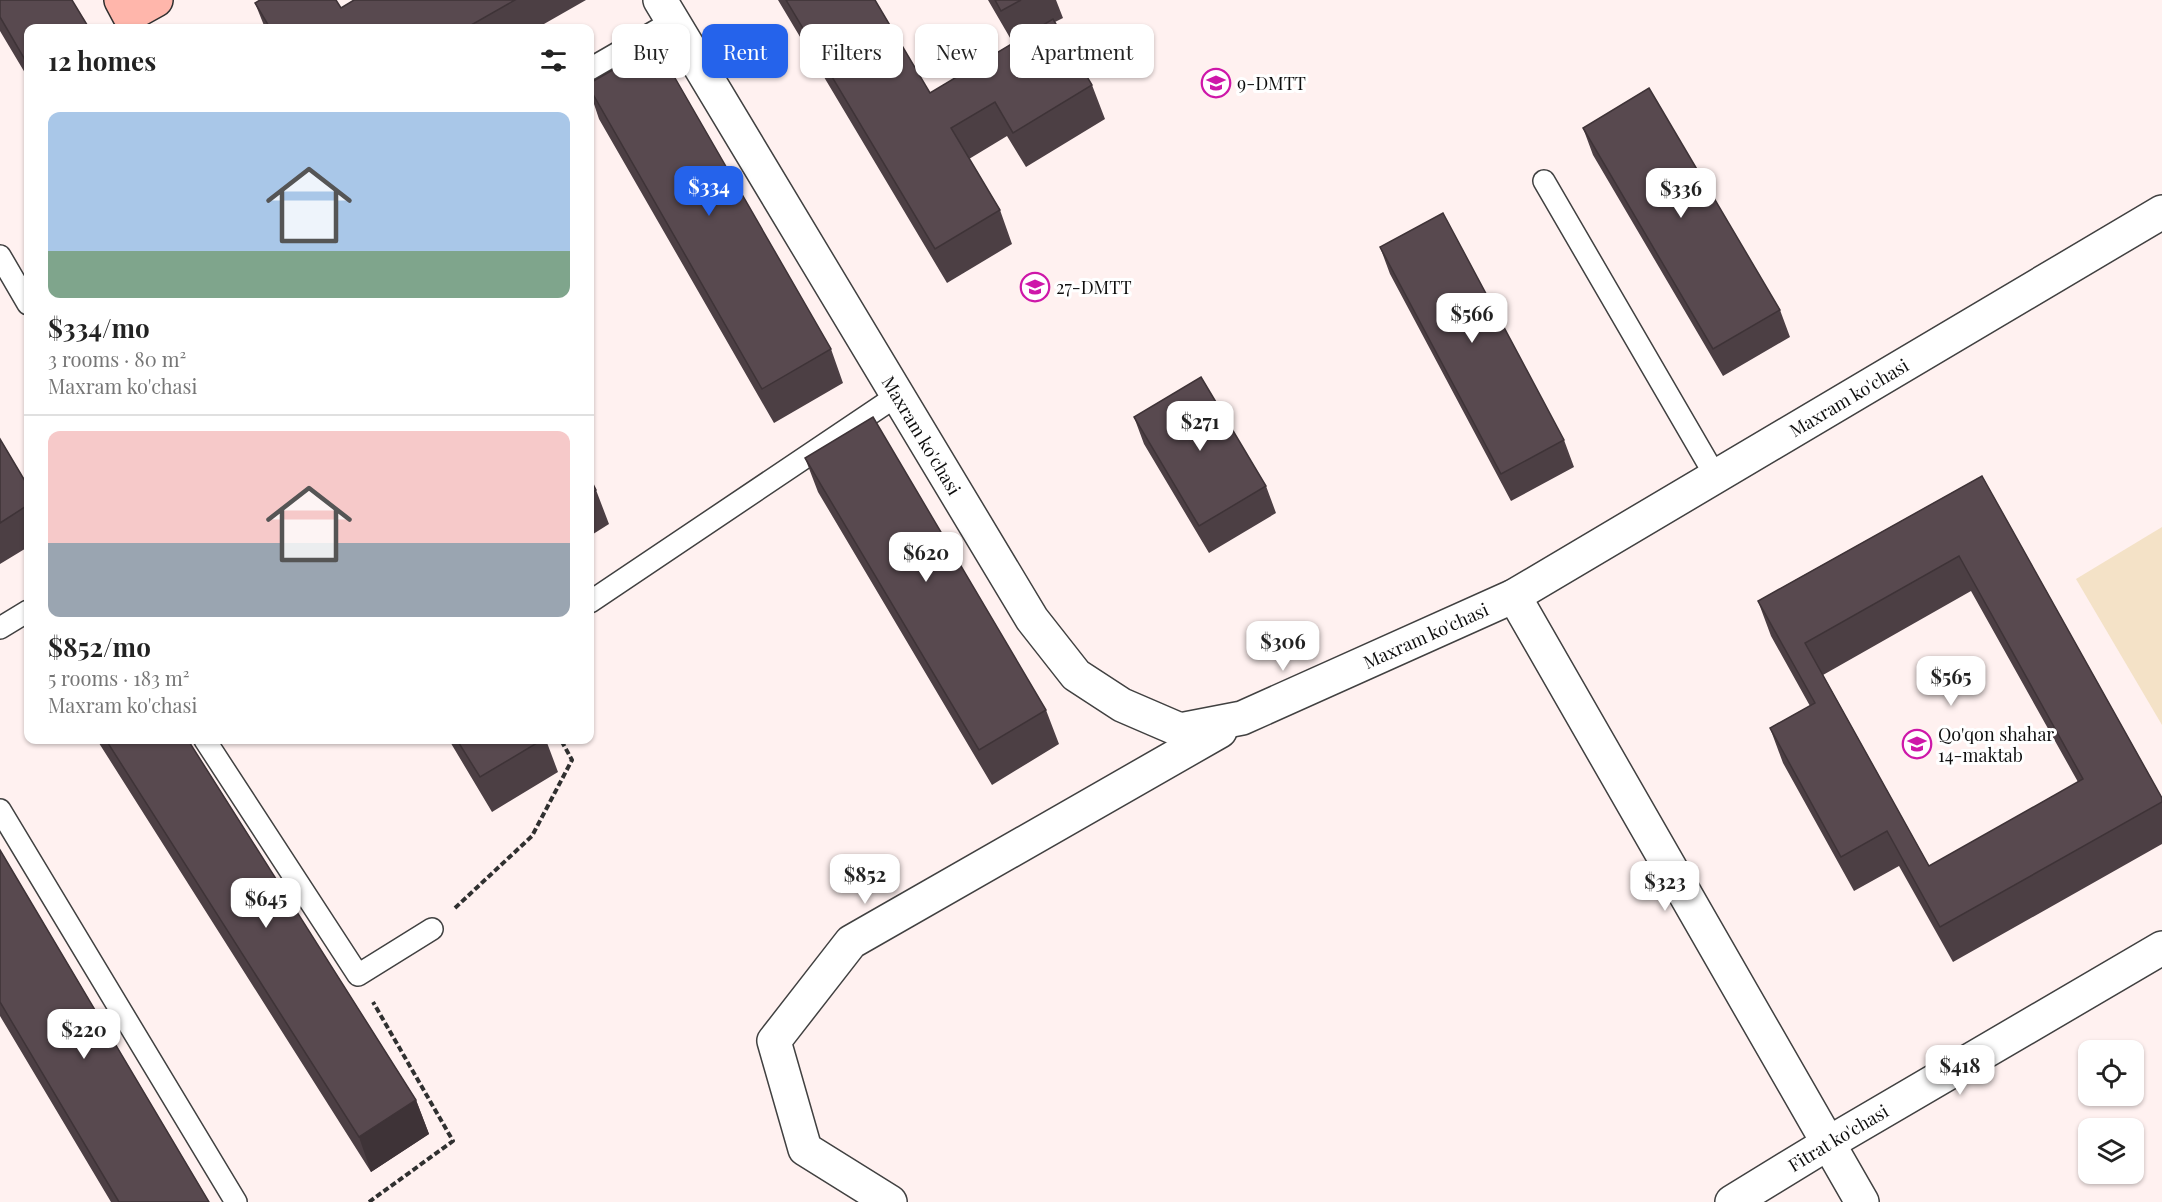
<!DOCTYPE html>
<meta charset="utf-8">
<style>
:root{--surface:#fff;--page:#f2f2f2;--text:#222;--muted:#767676;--line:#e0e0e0;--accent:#2563eb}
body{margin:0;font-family:"Playfair Display",serif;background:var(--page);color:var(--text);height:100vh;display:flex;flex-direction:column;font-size:22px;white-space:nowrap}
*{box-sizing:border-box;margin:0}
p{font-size:20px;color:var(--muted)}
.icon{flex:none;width:33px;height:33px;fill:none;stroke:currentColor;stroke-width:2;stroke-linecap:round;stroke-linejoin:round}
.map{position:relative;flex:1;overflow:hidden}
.sheet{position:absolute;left:24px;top:24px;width:570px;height:720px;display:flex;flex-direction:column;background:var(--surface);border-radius:12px;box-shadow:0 2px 4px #0004}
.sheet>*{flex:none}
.guide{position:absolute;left:612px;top:24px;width:570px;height:54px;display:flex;gap:12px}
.tools{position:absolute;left:2078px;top:1040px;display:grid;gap:12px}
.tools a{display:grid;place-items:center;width:66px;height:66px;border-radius:12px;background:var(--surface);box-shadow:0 2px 4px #0004;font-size:30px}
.price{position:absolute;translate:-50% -51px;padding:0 14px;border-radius:12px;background:#fff;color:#222;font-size:20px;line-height:39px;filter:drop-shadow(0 2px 3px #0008)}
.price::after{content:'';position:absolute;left:50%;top:36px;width:18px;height:14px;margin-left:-9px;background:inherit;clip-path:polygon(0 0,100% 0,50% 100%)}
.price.selected{background:var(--accent);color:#fff}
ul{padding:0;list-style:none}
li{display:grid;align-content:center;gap:12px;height:318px;padding:0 24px}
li+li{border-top:2px solid var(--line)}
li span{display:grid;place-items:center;height:186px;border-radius:12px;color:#555}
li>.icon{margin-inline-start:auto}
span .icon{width:108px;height:108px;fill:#fffc;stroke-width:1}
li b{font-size:26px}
h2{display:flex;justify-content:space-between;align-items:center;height:72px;padding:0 24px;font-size:26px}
.pill{padding:0 21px;border-radius:12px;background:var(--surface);box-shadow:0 2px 4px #0004;font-size:21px;line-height:54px}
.pill.selected{background:var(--accent);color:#fff}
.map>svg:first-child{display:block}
</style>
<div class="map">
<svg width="2162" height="1202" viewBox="0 0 2162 1202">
<rect width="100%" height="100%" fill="#fff1f0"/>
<path fill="#f4e2c7" d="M 2162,527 L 2162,725 L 2076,579 Z"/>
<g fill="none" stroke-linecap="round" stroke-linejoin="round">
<g stroke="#414141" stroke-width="24">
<path id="lane" d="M 590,69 L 673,21
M 1544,181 L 1716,477
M 0,256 L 28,304
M 590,602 L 898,395
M 0,628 L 28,611
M 205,740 L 358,975 L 432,929
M 0,810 L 236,1202"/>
</g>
<g stroke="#414141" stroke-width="36">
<g id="street">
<path id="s1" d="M 660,0 L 1032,619 L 1076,675 L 1122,705 L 1180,730 L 1242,718 L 1514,596 L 2162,212"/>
<path d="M 1514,596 L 1862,1202"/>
<path d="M 890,1202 L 805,1149 L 774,1041 L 851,942 L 1220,731"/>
<path id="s2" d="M 1732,1202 L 1827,1144 L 2162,948"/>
</g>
</g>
<g stroke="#303030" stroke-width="36">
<path id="secondary" d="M 121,0 L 129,15 L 156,0"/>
</g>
<path stroke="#303030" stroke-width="4" stroke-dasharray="6 3" stroke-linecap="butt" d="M 455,908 L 532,836 L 572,760 L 561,740
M 369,1202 L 453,1141 L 373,1002"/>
<use href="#lane" stroke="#fff" stroke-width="21"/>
<use href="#street" stroke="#fff" stroke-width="33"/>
<use href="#secondary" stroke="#ffb6ab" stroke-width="33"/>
</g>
<path fill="#4c3f44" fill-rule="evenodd" d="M 0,0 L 28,28 L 28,78 L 0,31 Z
M 354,0 L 586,0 L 537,28 L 265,28 L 255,3 L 341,8 Z
M 778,0 L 875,0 L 930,93 L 1013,43 L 988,0 L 1056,0 L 1063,18 L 1055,22 L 1092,85 L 1105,119 L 1026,167 L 1007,136 L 969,159 L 1000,210 L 1012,244 L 947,283 Z
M 590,83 L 831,349 L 843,383 L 774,423 L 599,119 L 590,92 Z
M 1583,128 L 1780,310 L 1790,337 L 1723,376 L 1593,155 Z
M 1380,247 L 1564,440 L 1574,467 L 1511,501 L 1390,274 Z
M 1134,417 L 1266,486 L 1276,513 L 1209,553 L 1144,444 Z
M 0,439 L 28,486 L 28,547 L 0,564 Z
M 805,458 L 1046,710 L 1059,744 L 992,785 L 818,492 Z
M 1982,476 L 2162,798 L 2162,844 L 1953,962 L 1899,866 L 1854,891 L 1783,763 L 1770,728 L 1810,706 L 1771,636 L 1758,601 ZM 1971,591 L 2078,782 L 1929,866 L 1823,675 Z
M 590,478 L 596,490 L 609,524 L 590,536 Z
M 97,740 L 188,740 L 416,1100 L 429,1134 L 371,1172 Z
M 449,740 L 546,740 L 558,772 L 492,812 Z
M 0,850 L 209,1202 L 111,1202 L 0,1016 Z"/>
<path fill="#3e3337" d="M 416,1100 L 429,1134 L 371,1172 L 359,1137 Z"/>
<path fill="#58494f" stroke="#3e3337" stroke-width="1.5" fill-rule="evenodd" d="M 0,0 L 72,0 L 89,28 L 28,28 L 28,65 L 0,17 Z
M 260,0 L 336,0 L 341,8 L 354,0 L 515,0 L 466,28 L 270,28 L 255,3 Z
M 786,0 L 875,0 L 930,93 L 1053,19 L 1092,85 L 1013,133 L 995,102 L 951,128 L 1000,210 L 935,249 Z
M 995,0 L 1021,0 L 1001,11 Z
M 656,45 L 831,349 L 762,389 L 590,89 L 590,83 Z
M 1649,88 L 1780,310 L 1713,349 L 1583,128 Z
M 1443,213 L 1564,440 L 1501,474 L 1380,247 Z
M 1201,377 L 1266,486 L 1199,526 L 1134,417 Z
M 873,417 L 1046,710 L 979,750 L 805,458 Z
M 0,439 L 28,486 L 28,505 L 0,523 Z
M 1982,476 L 2162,798 L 2162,802 L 1940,927 L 1887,831 L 1841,857 L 1770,728 L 1815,703 L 1758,601 ZM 1959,556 L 2083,779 L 1929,866 L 1805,643 Z
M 590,478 L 596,490 L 590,494 Z
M 106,740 L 188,740 L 416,1100 L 359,1137 Z
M 457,740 L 542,740 L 480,777 Z
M 0,850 L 209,1202 L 119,1202 L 0,1002 Z"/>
<defs>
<g id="school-ring" transform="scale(1.5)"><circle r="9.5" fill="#fff" stroke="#ce17a9" stroke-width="1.5"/><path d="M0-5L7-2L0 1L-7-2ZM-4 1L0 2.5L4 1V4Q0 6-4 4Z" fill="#ce17a9"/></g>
</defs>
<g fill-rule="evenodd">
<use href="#school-ring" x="1216" y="83"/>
<use href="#school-ring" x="1035" y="287"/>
<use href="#school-ring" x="1917" y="744"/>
</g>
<g text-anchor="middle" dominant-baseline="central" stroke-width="6" stroke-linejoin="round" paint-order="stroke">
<g font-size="18" fill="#0e0e0e" stroke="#fff" text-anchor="start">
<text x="1237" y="83">9-DMTT</text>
<text x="1056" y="287">27-DMTT</text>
<text x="1938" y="734">Qo'qon shahar<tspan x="1938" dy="21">14-maktab</tspan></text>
</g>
<g font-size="18" fill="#0e0e0e" stroke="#fff">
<text stroke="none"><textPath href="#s1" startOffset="1662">Maxram ko'chasi</textPath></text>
<text stroke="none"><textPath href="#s1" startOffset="508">Maxram ko'chasi</textPath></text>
<text stroke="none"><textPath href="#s1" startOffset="1176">Maxram ko'chasi</textPath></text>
<text stroke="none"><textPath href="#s2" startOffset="124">Fitrat ko'chasi</textPath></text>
</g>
</g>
</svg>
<div class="tools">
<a><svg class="icon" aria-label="locate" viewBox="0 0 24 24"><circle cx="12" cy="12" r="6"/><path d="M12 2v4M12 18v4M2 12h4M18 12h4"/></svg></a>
<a><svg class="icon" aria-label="layers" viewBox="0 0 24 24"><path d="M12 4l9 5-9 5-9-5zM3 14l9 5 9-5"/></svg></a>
</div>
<b class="price selected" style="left:709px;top:217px">$334</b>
<b class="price" style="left:1681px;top:219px">$336</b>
<b class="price" style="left:1472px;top:344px">$566</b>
<b class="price" style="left:1200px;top:452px">$271</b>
<b class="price" style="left:926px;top:583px">$620</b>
<b class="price" style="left:1283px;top:672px">$306</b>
<b class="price" style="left:1951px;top:707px">$565</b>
<b class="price" style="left:865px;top:905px">$852</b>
<b class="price" style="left:1665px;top:912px">$323</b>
<b class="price" style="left:266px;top:929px">$645</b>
<b class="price" style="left:84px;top:1060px">$220</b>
<b class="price" style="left:1960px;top:1096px">$418</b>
<div class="guide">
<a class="pill">Buy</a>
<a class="pill selected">Rent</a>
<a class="pill">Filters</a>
<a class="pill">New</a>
<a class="pill">Apartment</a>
</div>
<section class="sheet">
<h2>12 homes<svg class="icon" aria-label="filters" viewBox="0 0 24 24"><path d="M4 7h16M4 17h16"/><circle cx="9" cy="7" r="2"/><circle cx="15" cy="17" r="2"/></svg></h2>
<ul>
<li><span style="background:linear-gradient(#a9c7e8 75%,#7fa58c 0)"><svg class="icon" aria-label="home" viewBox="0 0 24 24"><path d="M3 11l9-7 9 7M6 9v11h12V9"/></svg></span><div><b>$334/mo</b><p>3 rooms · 80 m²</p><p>Maxram ko'chasi</p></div></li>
<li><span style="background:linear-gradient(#f6c9c9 60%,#9aa5b1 0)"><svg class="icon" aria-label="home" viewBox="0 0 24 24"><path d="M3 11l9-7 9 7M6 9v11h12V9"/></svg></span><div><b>$852/mo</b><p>5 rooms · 183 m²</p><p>Maxram ko'chasi</p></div></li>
</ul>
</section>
</div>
